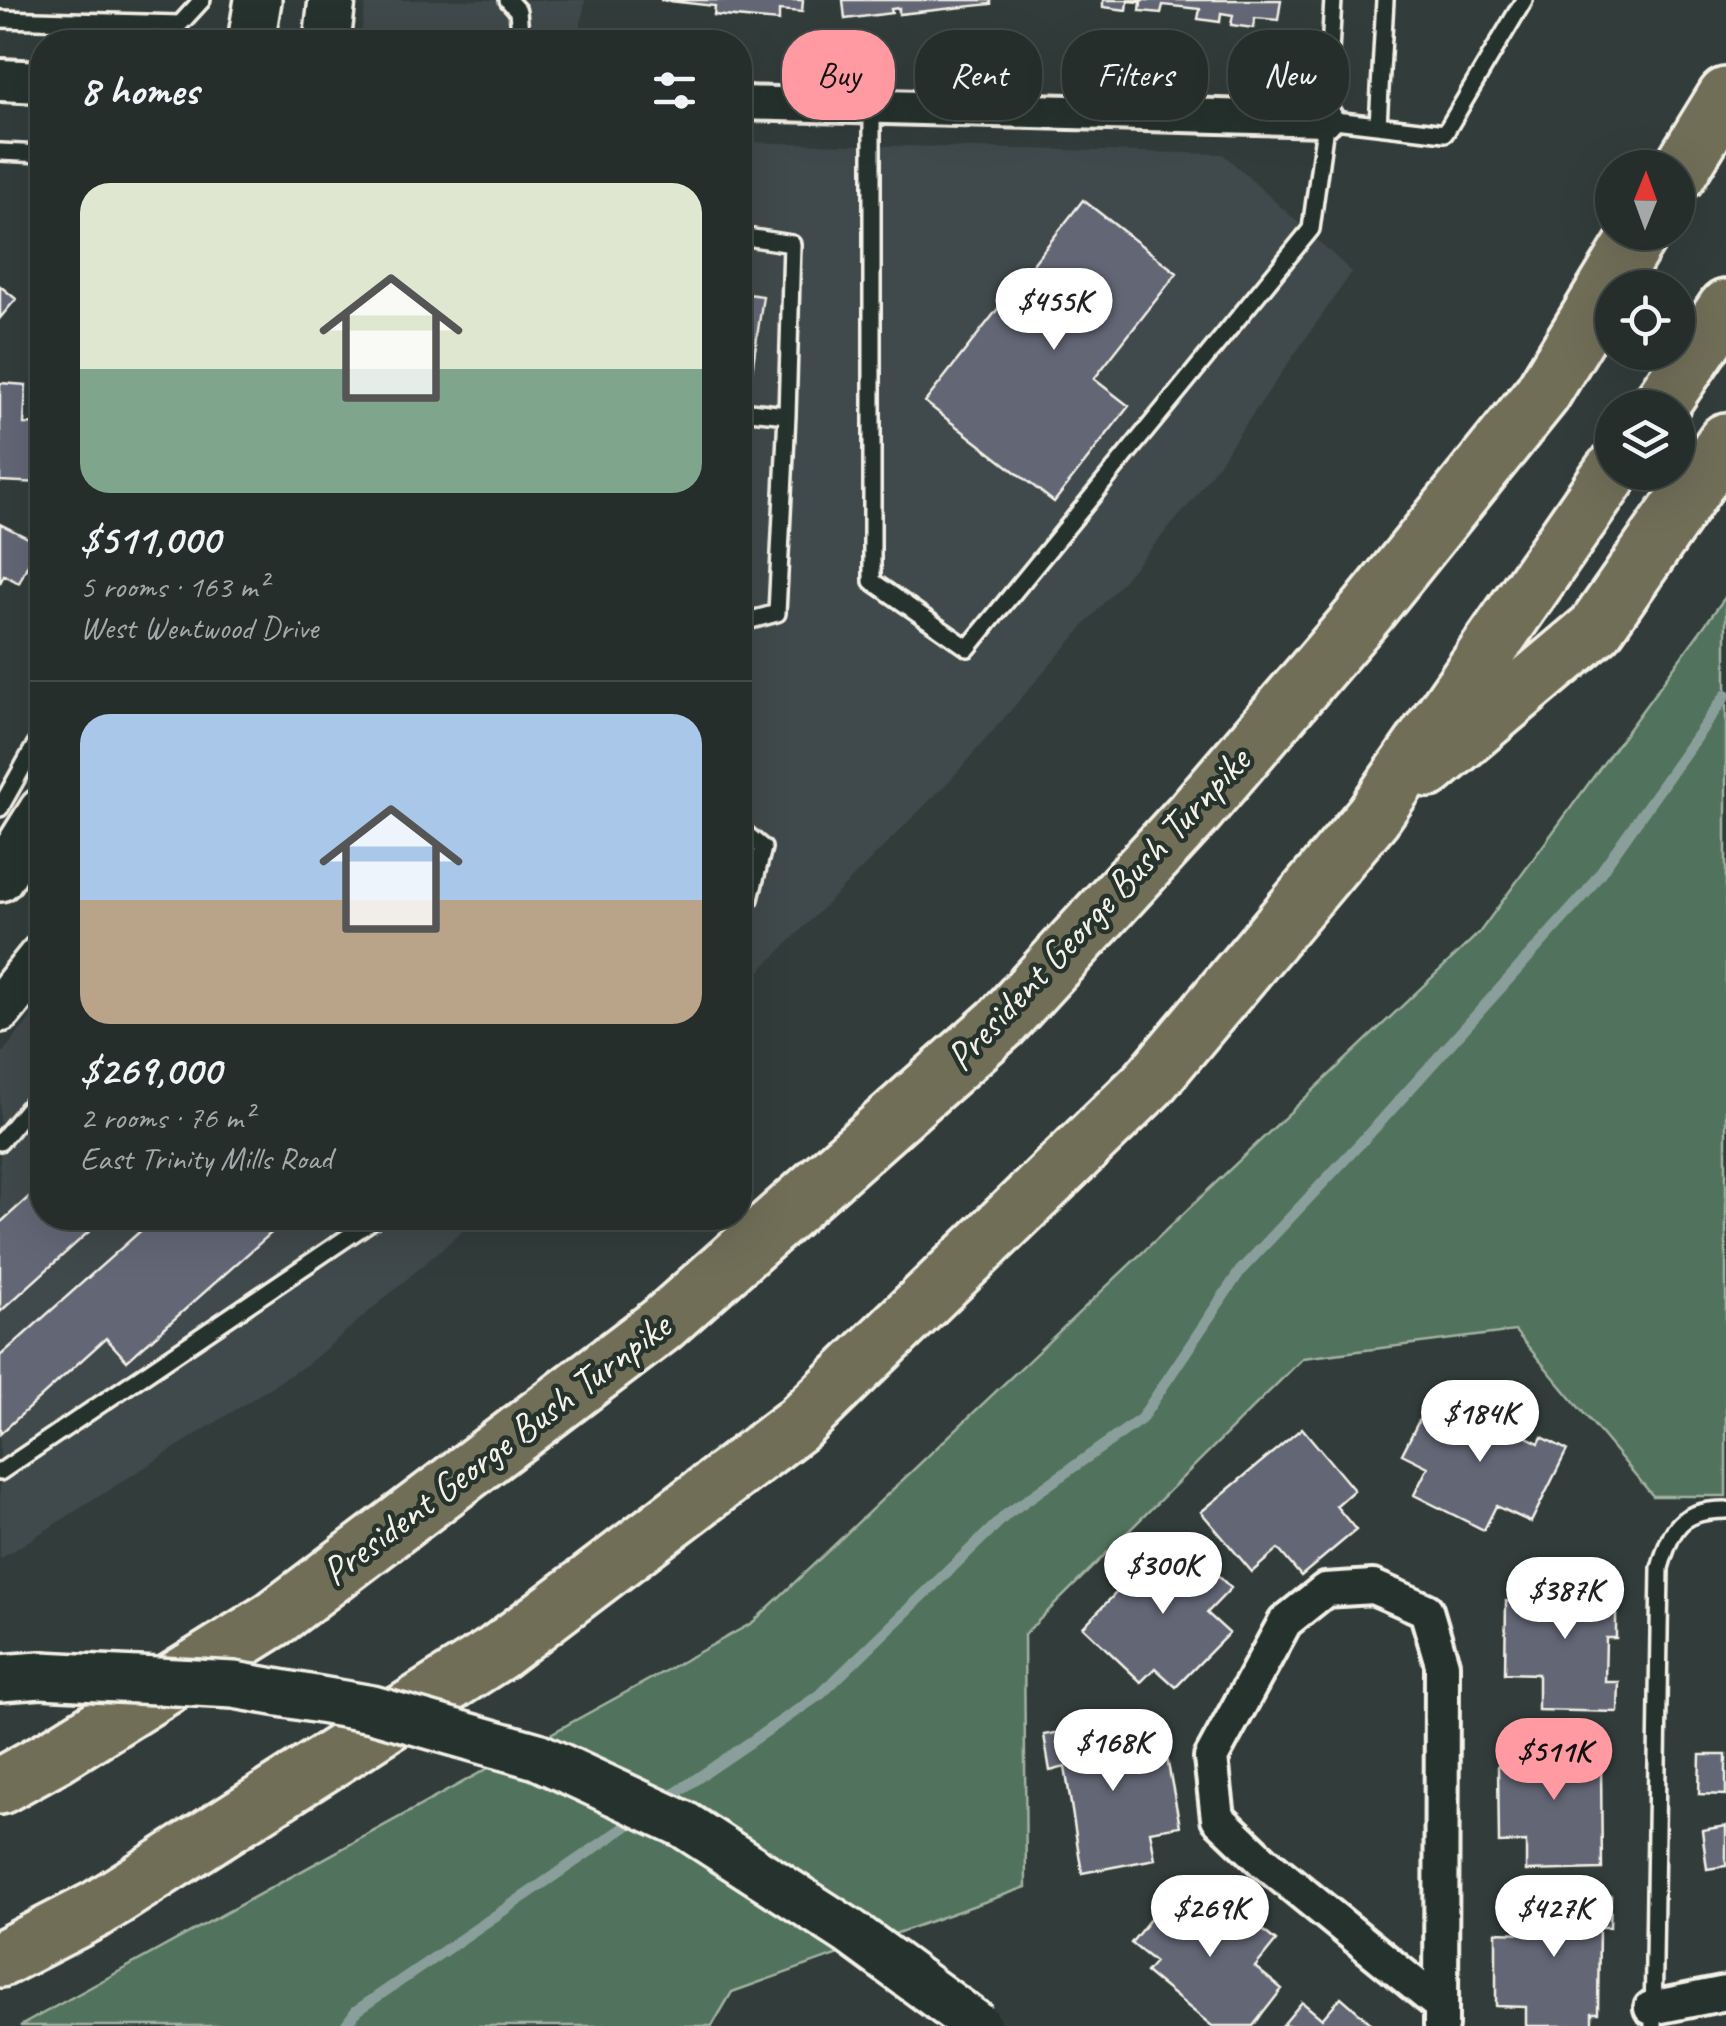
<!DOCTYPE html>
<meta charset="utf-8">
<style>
:root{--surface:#262e2c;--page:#323a38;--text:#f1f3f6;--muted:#a4a8a9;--line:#424a48;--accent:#ff9aa2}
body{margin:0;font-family:Caveat,sans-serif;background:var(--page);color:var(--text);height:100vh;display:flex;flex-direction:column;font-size:38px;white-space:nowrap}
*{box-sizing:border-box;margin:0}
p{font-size:32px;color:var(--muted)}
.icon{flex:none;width:55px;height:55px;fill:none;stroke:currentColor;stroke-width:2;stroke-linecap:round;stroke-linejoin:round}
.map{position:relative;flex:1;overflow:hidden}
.side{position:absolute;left:30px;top:30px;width:722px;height:1200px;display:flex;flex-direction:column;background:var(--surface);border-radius:40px;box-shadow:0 10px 40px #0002,0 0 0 2px var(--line)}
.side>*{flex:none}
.hud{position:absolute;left:782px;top:30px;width:792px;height:90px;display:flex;gap:20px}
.needle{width:65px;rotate:1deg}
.controls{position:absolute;left:1595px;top:150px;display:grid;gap:20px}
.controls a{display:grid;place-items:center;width:100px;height:100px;border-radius:50%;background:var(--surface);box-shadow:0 10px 40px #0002,0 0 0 2px var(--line);font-size:50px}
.price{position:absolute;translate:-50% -85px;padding:0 22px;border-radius:35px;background:#fff;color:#222;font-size:32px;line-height:65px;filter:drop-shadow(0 2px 5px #0008)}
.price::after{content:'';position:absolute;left:50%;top:60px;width:30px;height:22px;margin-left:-15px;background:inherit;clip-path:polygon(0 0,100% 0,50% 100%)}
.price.current{background:var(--accent);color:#111}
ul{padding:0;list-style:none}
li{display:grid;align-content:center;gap:20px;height:530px;padding:0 50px}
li+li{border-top:2px solid var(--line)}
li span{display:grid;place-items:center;height:310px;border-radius:30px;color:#555}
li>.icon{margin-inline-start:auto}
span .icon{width:180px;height:180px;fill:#fffc;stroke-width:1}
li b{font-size:42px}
h2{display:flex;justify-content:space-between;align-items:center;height:120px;padding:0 50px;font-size:42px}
.tag{padding:0 35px;border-radius:40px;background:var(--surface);box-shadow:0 10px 40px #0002,0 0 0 2px var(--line);font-size:35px;line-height:90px}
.tag.current{background:var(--accent);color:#111}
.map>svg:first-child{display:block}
</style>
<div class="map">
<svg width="1726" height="2026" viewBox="0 0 1726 2026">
<rect width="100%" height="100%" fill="#323d3b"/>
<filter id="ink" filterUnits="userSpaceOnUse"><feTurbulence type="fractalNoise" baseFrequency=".01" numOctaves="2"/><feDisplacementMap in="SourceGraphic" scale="20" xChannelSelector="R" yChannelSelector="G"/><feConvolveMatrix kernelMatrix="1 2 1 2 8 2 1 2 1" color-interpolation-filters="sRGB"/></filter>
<g filter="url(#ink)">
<path fill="#41494c" d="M 366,0 L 585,0 L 578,42 L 360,42 Z
M 740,142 L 1223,154 L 1352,272 L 1193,500 L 952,778 L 740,991 Z
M 42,1004 L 42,1218 L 478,1218 L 309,1363 L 0,1559 L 0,1056 Z"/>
<path fill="#51735d" stroke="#a2b2a2" stroke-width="2.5" d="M 1726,596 L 1726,1496 L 1653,1496 L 1515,1331 L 1303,1358 L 1024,1635 L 1026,1887 L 732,1992 L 712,2026 L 20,2026 L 752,1623 L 1479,933 Z"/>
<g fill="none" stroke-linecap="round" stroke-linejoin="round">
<path stroke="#8a9f9b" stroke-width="11" d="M 664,1801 L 821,1694 L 1007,1514 L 1141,1419 L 1240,1271 L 1382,1120 L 1586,893 L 1726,695
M 345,2026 L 356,2011 L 640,1817"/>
</g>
<path fill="#636674" stroke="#f4f1e8" stroke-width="2.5" d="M 660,0 L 803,0 L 802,12 L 779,10 L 779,21 L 714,15 L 715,6 Z
M 843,0 L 991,0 L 991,4 L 899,14 L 899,8 L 891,9 L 892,13 L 845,19 Z
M 1103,0 L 1281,0 L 1278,20 L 1255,18 L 1254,28 L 1231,25 L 1233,15 L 1221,13 L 1220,22 L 1198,19 L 1200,9 L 1163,5 L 1161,13 L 1140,11 L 1141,2 L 1128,1 L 1127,10 L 1103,7 Z
M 1083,200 L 1177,273 L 1094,379 L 1129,406 L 1054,502 L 925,402 Z
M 0,286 L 16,299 L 0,318 Z
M 740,293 L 763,296 L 750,385 L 740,383 Z
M 0,383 L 26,385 L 24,424 L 42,425 L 42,483 L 0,481 Z
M 0,524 L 38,543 L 19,583 L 4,575 L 0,583 Z
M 42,1185 L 42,1218 L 104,1218 L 0,1312 L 0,1223 Z
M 155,1218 L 288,1218 L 127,1361 L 106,1338 L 0,1434 L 0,1356 Z
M 1431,1397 L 1458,1410 L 1460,1404 L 1539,1443 L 1542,1437 L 1567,1450 L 1531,1522 L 1496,1506 L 1484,1530 L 1414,1495 L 1428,1467 L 1402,1454 Z
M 1302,1428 L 1354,1490 L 1336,1506 L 1356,1530 L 1301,1576 L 1278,1549 L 1252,1572 L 1201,1512 Z
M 1183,1542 L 1231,1588 L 1207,1613 L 1229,1633 L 1176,1687 L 1155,1668 L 1141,1682 L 1083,1627 L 1151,1557 L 1160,1566 Z
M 1536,1572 L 1599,1574 L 1599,1592 L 1616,1593 L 1616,1638 L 1606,1638 L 1605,1682 L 1619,1682 L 1618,1712 L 1538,1710 L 1538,1674 L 1505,1673 L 1506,1601 L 1536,1603 Z
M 1126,1720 L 1134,1759 L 1166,1753 L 1180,1826 L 1150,1831 L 1155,1859 L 1082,1873 L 1065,1767 L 1050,1771 L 1044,1735 Z
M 1595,1732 L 1595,1765 L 1601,1765 L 1602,1869 L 1526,1871 L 1526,1842 L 1499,1843 L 1498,1766 L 1530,1765 L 1529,1733 Z
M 1700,1755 L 1726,1755 L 1726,1795 L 1699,1794 Z
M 1726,1826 L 1726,1866 L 1707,1869 L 1702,1830 Z
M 1213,1890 L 1276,1941 L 1255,1967 L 1282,1989 L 1253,2026 L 1212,2026 L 1146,1972 L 1155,1962 L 1131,1943 L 1171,1893 L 1195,1912 Z
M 1525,1895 L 1611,1896 L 1610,1927 L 1599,1927 L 1598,2013 L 1592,2013 L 1592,2026 L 1526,2026 L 1526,2007 L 1496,2006 L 1496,1932 L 1525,1933 Z
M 1341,1997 L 1374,2026 L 1282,2026 L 1302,2002 L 1322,2019 Z"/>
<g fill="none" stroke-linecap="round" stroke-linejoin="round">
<g stroke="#f4f1e8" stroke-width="22">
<path id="service" d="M 508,0 L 518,11 L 521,42
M 0,19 L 180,24 L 202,0
M 872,107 L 872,581 L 968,648 L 1311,229 L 1326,119 L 1333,0
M 1326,119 L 1445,133 L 1524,0
M 1378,125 L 1385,0
M 0,152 L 42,154
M 740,236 L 792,244 L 787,415 L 740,410
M 740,623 L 777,613 L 787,415
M 0,808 L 42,733
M 740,829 L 763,848 L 750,899 L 740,908
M 19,992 L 42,1004
M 0,1142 L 42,1091
M 0,1472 L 376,1218
M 1653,2026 L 1660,1568 C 1672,1527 1680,1510 1726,1510"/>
</g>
<g stroke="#f4f1e8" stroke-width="40">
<path id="minor" d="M 740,103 L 1326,119
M 1441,2006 L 1263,1861 L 1218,1818 L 1211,1758 L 1285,1622 L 1325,1590 L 1373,1587 L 1426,1610 L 1442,1664 L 1441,2026
M 1651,2008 L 1726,1993"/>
</g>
<g stroke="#f4f1e8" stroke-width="48">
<path id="tertiary" d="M 0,80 L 42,82"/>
</g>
<g stroke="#f4f1e8" stroke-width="52">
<path id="secondary" d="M 251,42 L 258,0
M 327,42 L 332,0
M 0,878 L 42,811
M 0,1009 L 42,957
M 0,1678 L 41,1675"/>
</g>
<g stroke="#f4f1e8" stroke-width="62">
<path id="motorway" d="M 1678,174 L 1726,96
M 1658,408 L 1726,308
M 1429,769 L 1596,628 L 1726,441
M 0,1786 L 56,1755 L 275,1618 L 661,1325 L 1002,1022 L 1194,813 L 1368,610 L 1542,394 L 1641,232
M 0,1959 L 97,1909 L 497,1653 L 799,1423 L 1149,1083 L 1373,816 L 1612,472"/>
</g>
<use href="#service" stroke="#26332d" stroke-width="15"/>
<use href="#minor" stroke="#26332d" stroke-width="32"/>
<use href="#tertiary" stroke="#26332d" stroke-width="40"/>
<use href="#secondary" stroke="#26332d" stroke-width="45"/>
<use href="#motorway" stroke="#716e59" stroke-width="55"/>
<g stroke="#f4f1e8" stroke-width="52" stroke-linecap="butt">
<path id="secondary-bridge" d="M 41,1675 L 234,1685 L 372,1709 L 537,1756 L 683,1824 L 850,1932 L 978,2026"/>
</g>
<use href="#secondary-bridge" stroke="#26332d" stroke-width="45"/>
</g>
</g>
<g text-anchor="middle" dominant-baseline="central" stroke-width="9" stroke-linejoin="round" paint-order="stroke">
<g font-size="40" fill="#f4f1e8" stroke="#26332d">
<text transform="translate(1098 909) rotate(-47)">President George Bush Turnpike</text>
<text transform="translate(496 1449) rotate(-37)">President George Bush Turnpike</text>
</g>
</g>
</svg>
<div class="controls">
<a><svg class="needle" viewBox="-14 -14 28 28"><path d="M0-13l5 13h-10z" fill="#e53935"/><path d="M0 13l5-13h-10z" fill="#a4a8a9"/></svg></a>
<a><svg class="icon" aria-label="locate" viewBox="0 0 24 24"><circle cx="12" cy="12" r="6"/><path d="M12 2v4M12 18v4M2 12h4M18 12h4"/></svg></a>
<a><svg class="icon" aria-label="layers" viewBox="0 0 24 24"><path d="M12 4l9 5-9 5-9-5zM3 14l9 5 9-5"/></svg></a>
</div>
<b class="price" style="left:1054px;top:353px">$455K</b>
<b class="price" style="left:1480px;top:1465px">$184K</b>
<b class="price" style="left:1163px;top:1617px">$300K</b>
<b class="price" style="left:1565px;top:1642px">$387K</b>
<b class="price" style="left:1113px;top:1794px">$168K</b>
<b class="price current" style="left:1554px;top:1803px">$511K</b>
<b class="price" style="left:1210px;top:1960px">$269K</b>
<b class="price" style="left:1554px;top:1960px">$427K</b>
<div class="hud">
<a class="tag current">Buy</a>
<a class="tag">Rent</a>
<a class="tag">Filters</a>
<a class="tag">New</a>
</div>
<section class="side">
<h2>8 homes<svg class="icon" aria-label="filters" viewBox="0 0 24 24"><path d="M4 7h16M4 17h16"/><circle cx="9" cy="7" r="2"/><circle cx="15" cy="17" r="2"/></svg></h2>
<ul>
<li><span style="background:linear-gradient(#dfe7d0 60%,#7fa58c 0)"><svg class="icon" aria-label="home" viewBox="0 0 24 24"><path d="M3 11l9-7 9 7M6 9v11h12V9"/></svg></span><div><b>$511,000</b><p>5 rooms · 163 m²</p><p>West Wentwood Drive</p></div></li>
<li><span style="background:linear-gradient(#a9c7e8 60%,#b9a48a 0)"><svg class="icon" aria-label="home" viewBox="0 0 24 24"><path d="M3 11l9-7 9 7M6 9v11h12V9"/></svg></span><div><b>$269,000</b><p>2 rooms · 76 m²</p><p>East Trinity Mills Road</p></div></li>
</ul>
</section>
</div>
